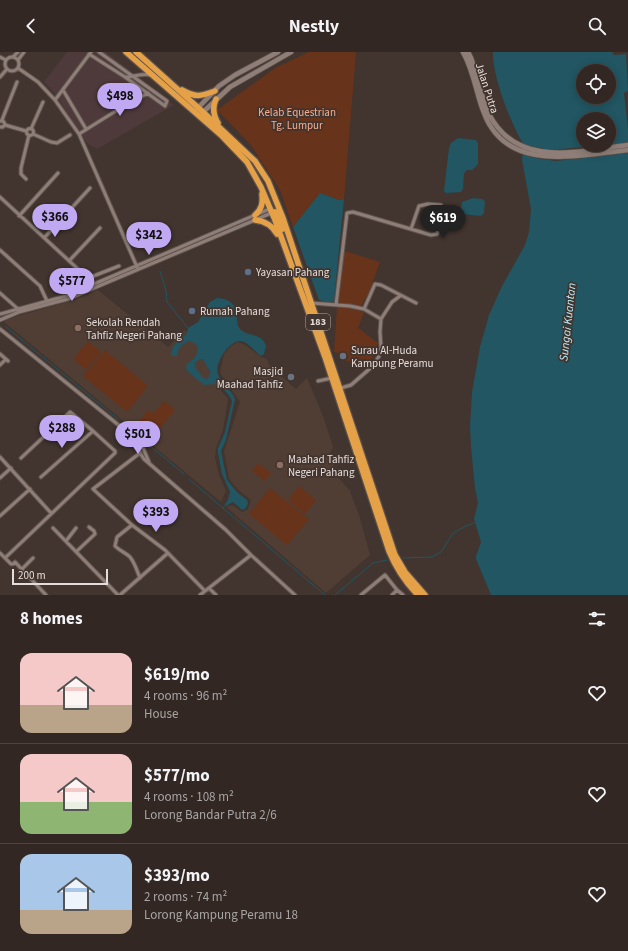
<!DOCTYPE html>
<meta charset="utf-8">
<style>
:root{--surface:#322722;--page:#3a2f2a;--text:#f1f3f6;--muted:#a8a5a5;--line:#4d4440;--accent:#c1a8f3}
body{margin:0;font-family:"Source Sans 3",sans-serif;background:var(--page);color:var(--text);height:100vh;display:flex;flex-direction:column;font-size:15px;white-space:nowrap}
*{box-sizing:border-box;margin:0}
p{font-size:13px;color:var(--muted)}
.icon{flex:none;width:22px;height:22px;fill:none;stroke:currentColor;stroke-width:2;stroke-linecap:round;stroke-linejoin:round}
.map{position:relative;height:543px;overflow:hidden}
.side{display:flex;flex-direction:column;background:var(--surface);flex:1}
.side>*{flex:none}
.tools{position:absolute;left:576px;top:12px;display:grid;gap:8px}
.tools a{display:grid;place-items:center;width:40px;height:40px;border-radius:50%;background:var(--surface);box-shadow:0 2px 10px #0003,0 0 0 1px var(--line);font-size:20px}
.scale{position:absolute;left:12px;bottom:10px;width:96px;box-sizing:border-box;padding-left:4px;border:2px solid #e6dcd9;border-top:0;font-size:11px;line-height:14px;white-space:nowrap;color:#e6dcd9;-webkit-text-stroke:3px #42342e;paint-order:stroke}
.price{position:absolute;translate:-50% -34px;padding:0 9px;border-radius:14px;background:var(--accent);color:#111;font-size:13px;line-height:26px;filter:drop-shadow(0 1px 2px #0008)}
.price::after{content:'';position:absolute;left:50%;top:24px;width:12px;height:9px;margin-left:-6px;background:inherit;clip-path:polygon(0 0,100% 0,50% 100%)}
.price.current{background:#222;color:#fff}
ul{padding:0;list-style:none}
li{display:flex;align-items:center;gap:12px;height:100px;padding:0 20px}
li+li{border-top:1px solid var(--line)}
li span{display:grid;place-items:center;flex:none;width:112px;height:80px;border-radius:12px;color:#555}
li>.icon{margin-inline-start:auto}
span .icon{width:48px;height:48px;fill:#fffc;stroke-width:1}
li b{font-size:17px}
h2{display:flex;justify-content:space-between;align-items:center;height:48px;padding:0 20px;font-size:17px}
header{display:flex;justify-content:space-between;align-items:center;height:52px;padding:0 20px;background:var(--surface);font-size:18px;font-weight:700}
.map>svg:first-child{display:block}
</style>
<header><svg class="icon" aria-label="back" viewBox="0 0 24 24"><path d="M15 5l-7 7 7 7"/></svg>Nestly<svg class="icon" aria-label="search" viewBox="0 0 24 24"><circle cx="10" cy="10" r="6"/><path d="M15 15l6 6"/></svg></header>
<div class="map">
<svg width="628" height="543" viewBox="0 0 628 543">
<rect width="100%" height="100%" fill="#42342e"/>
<path fill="#4e393b" d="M 67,0 L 106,0 L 174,53 L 97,97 L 88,92 L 53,39 L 44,30 Z"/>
<path fill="#503e34" d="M 98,238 L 168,295 L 184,278 L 202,295 L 212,328 L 228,347 L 223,378 L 216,396 L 215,406 L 219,423 L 226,439 L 221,450 L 4,270 L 7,267 L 72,249 Z
M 238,290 L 245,293 L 261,305 L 267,307 L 269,313 L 296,337 L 307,326 L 323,364 L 333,395 L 330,401 L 338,425 L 350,439 L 359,463 L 370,503 L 326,541 L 226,455 L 232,453 L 242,460 L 248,457 L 251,448 L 237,437 L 229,427 L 224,399 L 240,350 L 220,321 L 224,302 L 231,294 Z"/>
<path fill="#68331b" d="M 309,0 L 356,0 L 344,147 L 339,148 L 320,141 L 293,175 L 280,138 L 251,93 L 217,58 L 275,16 Z
M 345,199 L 380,210 L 369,240 L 361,254 L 338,251 L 343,202 Z
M 337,255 L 357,257 L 364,260 L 358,276 L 378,291 L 369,313 L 345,309 L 349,305 L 342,299 L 339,301 L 334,300 Z
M 88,289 L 101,300 L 86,318 L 73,307 Z
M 105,298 L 148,334 L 127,360 L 83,324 Z
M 164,349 L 175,358 L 155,382 L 139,369 L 148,358 L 153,362 Z
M 258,411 L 271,421 L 265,429 L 252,419 Z
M 299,434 L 316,448 L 305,462 L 288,448 Z
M 270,436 L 309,467 L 287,493 L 249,462 Z"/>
<path fill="#215662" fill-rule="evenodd" d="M 493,0 L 612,0 L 614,3 L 626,2 L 628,39 L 624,41 L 628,77 L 628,543 L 491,543 L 476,507 L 476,504 L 481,490 L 474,467 L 478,451 L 475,436 L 471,395 L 470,374 L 472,340 L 480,295 L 489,263 L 502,234 L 525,193 L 529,180 L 531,157 L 522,108 L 524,93 C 511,73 492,23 493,0 ZM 583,19 L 609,19 L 609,45 L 583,45 ZM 583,67 L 609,67 L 609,93 L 583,93 Z
M 458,86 L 476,88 L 478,91 L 478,112 L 472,118 L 467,118 L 464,121 L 463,137 L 461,140 L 446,141 L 444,139 L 449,96 L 451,91 Z
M 320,141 L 339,148 L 344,147 L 334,249 L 331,251 L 319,248 L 293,175 Z
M 473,146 L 482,147 L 485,149 L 484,161 L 481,164 L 462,162 L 461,156 L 462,150 Z
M 217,246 C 245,248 232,270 241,278 C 250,285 262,281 266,294 L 264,302 L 261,304 C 255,300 248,290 241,289 C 229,288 214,312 218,322 C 221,332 232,338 235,347 L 226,388 L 221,399 L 227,428 L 237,440 L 247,448 L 248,452 L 245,457 L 242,458 L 233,450 L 226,454 L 225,452 L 228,448 L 230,440 L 222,422 L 218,401 L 218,396 L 225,380 L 232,349 L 230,345 L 221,334 L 214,332 L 204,333 L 186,318 L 187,311 C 199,307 203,289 187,289 L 179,296 L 177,304 L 172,304 L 171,302 C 172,292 179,288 186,283 L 188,276 L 198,270 L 210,250 ZM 200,307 L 203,307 L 210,320 L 208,327 L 203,326 L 195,315 L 195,311 Z"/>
<path fill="#42342e" d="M 628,91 L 628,101 L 556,109 L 536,106 L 520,102 L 522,95 L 529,94 L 550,98 Z"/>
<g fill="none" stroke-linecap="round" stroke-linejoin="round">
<path stroke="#215662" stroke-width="1" d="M 160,219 L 166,239 L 167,250 L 188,276
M 5,274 L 118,367
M 130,377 L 184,422
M 189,427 L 325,543
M 223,456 L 226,452
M 403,506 L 432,505 L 441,500 L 453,481 L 464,475 L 474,471
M 335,543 L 373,511 L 387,508"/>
<g stroke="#5d524d" stroke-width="5">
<path id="street" d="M 89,2 L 125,25 L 165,54 L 167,49 L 99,0
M5 12a7 7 0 1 1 14 0a7 7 0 1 1-14 0Z
M 0,5 L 6,8
M 13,5 L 18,0
M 18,8 L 24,0
M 18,16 L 38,30 L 55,48 L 79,82 L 137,215
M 0,25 L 7,17
M 125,25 C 133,25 143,21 150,23
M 63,38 L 86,77
M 55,48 L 91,0
M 2,68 L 17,30
M 0,69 L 3,69 L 5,72 L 3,75 L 0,75
M 5,73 L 26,79
M26.5 80a3.5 3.5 0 1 1 7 0a3.5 3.5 0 1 1-7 0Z
M 31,77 L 43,50
M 33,82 L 51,90 L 57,91 L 70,83
M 79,82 L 119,57 L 148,41
M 26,127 L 21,122 L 21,116 L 29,83
M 0,145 L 79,218 L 86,227 L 89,236
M 19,164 L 58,121
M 44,186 L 90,136
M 0,198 L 40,234 L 47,249
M 69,209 L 100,176
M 86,227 L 119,214
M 0,241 L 18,257
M 311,251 L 350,254 L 364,257 L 381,267
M 336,253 L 347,161 L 353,160 L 431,183 L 437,182 L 440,174 L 441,153 L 428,152 L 419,154 L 411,177
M 364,257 L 375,232 L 381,233 L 416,251
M 0,262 L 66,244 L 267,158 L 270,158
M 0,268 L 19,260 L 68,247 L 255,168 L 269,162 L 270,160
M 0,277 L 137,388 L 143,396 L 149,410
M 0,302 L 8,309
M 0,313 L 6,307
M 318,329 L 332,326
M 341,336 L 351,333 L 374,313 L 379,304 L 381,295 L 380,280 L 381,267 L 392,250 L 400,244
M 137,388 L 140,401 L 144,407 L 226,478 L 251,503 L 295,543
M 140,401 L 93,437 L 132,473 L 165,498 L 205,539
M 0,405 L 51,461
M 41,425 L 93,379
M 0,426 L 11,416
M 0,464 L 30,437
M 132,473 L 117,485 L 115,494 C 120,499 126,501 130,505 C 135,511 137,519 140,526
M 53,476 L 118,543
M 66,489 L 76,476
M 77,499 L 95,482 L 94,479 L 89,475
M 0,501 L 11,512 L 13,512 L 15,510 L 46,543
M 5,506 L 115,401 L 115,399 L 93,379 L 70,360 L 21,406
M 22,517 L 33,506
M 209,536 L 216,543
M 120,543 L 168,501
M 200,543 L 251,503
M 361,543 L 385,523 L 397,538 L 403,543
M 392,543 L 397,538"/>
</g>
<g stroke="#5d524d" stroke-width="6">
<path id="secondary" d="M 463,0 C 474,19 476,41 484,61 C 507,122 578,103 628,98
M 468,0 L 471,6 C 477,23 482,47 489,62 C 517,117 579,99 628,93
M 197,57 L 219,34 L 235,23 L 278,0
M 201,62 L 230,35 L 291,0"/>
</g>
<g stroke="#5d524d" stroke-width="8">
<path id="highway" d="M 126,0 L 222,84 L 247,110 L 261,135 L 275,168 L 325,305 L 389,499 C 396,516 405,530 418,543
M 136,0 L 203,60 L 255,109 L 268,129 L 283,166 L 395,503 L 405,520 L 425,543
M 182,38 C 196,46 201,44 215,39
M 216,47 C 212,56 213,63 218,71
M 275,160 L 277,162 L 283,177
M 255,163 C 262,157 263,151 262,142
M 255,168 C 265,169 272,173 277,182"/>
</g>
<use href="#street" stroke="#8e7e77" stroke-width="3"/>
<use href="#secondary" stroke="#8e7e77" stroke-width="4.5"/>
<use href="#highway" stroke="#e5a147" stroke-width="5.5"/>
</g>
<g fill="#5c6f8a" stroke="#42342e" stroke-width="1.5">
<circle cx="248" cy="220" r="4"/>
<circle cx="192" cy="259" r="4"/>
</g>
<g fill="#8d6e63" stroke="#42342e" stroke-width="1.5">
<circle cx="78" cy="276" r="4"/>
<circle cx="280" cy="413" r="4"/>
</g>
<g fill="#6b7280" stroke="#42342e" stroke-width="1.5">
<circle cx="343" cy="304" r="4"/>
<circle cx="291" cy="325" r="4"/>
</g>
<g text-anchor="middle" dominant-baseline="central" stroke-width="3.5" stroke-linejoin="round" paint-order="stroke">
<rect fill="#42342e" stroke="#b5aaa6" stroke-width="1" x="306" y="262" width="24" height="16" rx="3"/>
<g font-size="10" font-weight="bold" fill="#e6dcd9">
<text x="318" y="270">183</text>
</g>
<g font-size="11" fill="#e6dcd9" stroke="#42342e">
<text transform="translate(487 36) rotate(72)">Jalan Putra</text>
</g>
<g font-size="11" fill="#faac8c" stroke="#42342e">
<text x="297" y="60">Kelab Equestrian<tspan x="297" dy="13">Tg. Lumpur</tspan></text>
</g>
<g font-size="11" fill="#e6dcd9" stroke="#42342e" text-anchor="start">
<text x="256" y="220">Yayasan Pahang</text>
<text x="200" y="259">Rumah Pahang</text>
<text x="86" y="270">Sekolah Rendah<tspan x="86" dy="13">Tahfiz Negeri Pahang</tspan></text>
<text x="351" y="298">Surau Al-Huda<tspan x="351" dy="13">Kampung Peramu</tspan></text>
<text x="283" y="319" text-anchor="end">Masjid<tspan x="283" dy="13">Maahad Tahfiz</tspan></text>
<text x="288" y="407">Maahad Tahfiz<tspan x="288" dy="13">Negeri Pahang</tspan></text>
</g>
<g font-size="12" font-style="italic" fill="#beeef9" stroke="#42342e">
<text transform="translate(568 270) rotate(-84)">Sungai Kuantan</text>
</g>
</g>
</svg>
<div class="tools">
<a><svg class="icon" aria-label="locate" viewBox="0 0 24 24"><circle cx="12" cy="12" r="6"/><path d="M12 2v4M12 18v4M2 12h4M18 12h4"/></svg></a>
<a><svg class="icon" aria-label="layers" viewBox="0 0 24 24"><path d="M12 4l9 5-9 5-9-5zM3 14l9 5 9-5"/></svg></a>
</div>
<div class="scale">200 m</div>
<b class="price" style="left:120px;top:65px">$498</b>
<b class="price" style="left:55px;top:186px">$366</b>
<b class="price current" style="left:443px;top:187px">$619</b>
<b class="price" style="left:149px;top:204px">$342</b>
<b class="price" style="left:72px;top:250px">$577</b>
<b class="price" style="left:62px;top:397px">$288</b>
<b class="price" style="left:138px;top:403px">$501</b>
<b class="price" style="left:156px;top:481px">$393</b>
</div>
<section class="side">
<h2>8 homes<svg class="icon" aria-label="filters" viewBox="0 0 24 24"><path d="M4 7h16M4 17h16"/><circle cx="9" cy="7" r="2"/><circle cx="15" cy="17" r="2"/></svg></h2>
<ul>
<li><span style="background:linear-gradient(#f6c9c9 65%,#b9a48a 0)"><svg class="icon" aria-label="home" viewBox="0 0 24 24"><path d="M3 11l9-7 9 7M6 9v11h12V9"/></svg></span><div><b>$619/mo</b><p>4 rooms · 96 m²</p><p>House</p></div><svg class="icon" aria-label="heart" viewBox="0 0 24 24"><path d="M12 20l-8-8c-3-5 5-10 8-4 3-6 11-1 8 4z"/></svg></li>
<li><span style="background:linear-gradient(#f6c9c9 60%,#8fb573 0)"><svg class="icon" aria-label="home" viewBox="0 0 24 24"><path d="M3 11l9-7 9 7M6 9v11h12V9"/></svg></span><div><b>$577/mo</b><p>4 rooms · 108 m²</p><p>Lorong Bandar Putra 2/6</p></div><svg class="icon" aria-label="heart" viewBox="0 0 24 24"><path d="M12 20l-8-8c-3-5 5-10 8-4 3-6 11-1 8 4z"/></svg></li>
<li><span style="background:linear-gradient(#a9c7e8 70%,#b9a48a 0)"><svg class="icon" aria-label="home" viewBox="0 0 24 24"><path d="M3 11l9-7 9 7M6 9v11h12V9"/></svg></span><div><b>$393/mo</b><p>2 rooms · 74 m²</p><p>Lorong Kampung Peramu 18</p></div><svg class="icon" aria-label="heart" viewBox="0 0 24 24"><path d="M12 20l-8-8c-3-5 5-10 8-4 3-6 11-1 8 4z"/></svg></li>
</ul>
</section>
